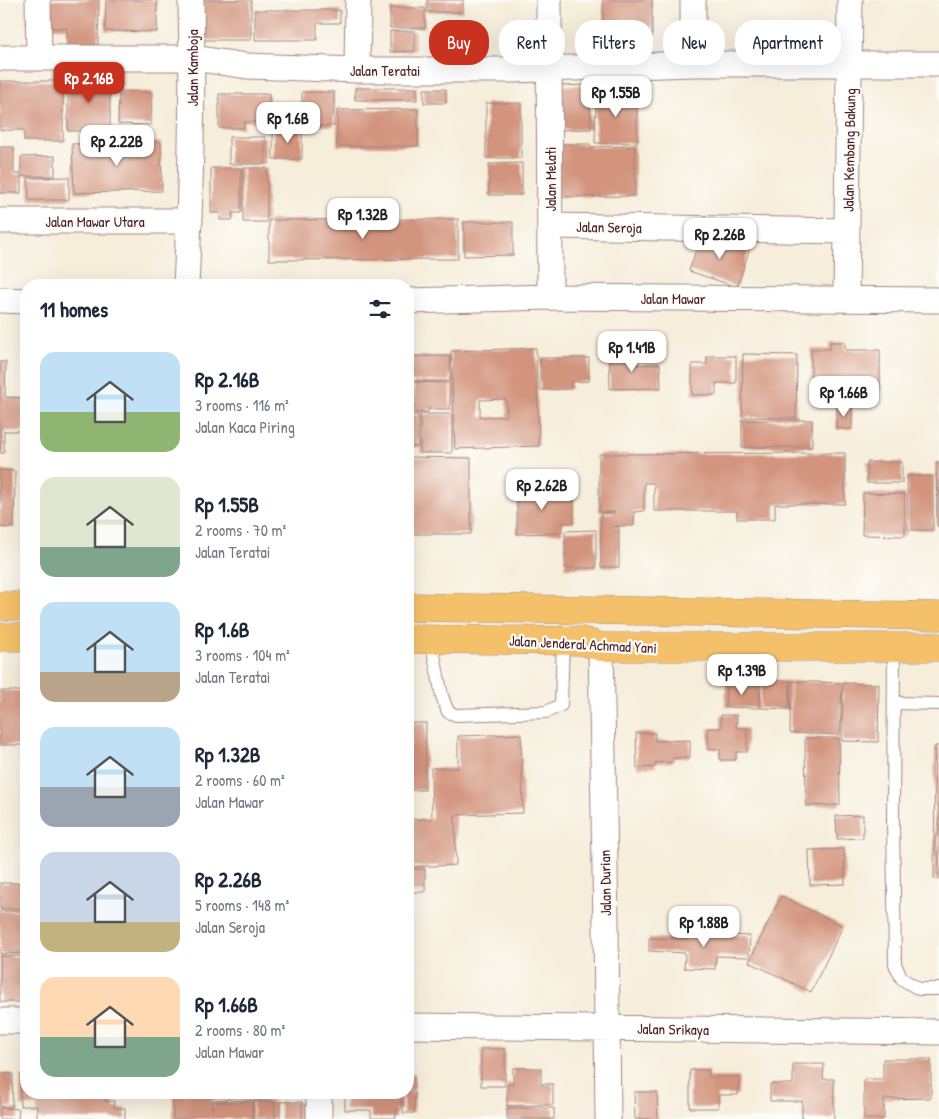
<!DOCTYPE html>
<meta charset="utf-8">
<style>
:root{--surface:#fff;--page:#f6f6f7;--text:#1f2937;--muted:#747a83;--accent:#c8321e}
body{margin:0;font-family:"Patrick Hand",sans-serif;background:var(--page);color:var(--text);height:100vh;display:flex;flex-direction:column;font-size:19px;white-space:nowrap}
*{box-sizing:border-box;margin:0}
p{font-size:16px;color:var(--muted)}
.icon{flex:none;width:28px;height:28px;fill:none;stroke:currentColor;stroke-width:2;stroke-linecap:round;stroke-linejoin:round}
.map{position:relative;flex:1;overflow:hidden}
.panel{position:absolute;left:20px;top:279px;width:394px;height:820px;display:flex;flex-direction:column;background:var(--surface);border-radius:20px;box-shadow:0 5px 20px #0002}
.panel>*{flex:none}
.hud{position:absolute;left:429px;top:20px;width:435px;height:45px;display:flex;gap:10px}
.price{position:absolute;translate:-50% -42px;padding:0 11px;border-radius:10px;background:#fff;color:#222;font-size:16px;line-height:32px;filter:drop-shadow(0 1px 2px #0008)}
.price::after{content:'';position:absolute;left:50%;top:30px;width:15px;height:11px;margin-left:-8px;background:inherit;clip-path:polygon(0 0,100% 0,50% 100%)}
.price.selected{background:var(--accent);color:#fff}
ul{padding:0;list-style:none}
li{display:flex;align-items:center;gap:15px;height:125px;padding:0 20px}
li span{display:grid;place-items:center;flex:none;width:140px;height:100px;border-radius:15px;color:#555}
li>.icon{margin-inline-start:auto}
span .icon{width:60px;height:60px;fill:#fffc;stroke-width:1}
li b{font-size:21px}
h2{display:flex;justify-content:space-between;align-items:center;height:60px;padding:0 20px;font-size:21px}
.chip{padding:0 18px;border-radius:20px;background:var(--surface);box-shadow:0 5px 20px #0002;font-size:18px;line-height:45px}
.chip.selected{background:var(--accent);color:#fff}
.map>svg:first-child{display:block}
</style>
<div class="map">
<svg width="939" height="1119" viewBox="0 0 939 1119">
<rect width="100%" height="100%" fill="#fdfcf7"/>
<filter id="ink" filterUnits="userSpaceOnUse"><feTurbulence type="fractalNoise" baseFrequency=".02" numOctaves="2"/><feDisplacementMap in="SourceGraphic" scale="10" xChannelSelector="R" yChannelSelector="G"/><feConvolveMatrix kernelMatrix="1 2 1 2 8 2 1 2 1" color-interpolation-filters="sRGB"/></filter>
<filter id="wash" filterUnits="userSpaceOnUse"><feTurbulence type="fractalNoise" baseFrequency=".0096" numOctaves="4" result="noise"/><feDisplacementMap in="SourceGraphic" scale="20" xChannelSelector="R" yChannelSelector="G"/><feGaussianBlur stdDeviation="1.12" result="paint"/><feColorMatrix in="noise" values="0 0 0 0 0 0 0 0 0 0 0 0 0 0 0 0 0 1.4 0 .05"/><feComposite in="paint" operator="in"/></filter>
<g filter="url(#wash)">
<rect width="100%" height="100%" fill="#f6edda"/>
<g id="blocks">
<path fill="#d3947e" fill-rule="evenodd" d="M 41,0 L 99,0 L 98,45 L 67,45 L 67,28 L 40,28 Z
M 106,0 L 157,0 L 157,32 L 105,31 Z
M 203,0 L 251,0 L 251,40 L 203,40 Z
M 427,0 L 463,0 L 463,12 L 427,12 Z
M 603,0 L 652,0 L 652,38 L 603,38 Z
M 390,8 L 425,8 L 425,28 L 390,28 Z
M 255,10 L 340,10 L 340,23 L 317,23 L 317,40 L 255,40 Z
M 440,29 L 461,29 L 461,50 L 440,51 Z
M 390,31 L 415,31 L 415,51 L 390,52 Z
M 68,77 L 110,77 L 110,131 L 68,131 Z
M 0,81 L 63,81 L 63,141 L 24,141 L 24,130 L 0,130 Z
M 589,85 L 591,129 L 558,130 L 557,86 Z
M 355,88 L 417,88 L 417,100 L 355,100 Z
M 424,89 L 446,89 L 446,103 L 424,103 Z
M 119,91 L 152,92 L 151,125 L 118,124 Z
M 302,92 L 334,92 L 334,126 L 302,126 Z
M 596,93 L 637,93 L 637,143 L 595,143 Z
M 219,94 L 269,94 L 269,122 L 244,122 L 244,128 L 219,128 Z
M 486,103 L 521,103 L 521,158 L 486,158 Z
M 418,109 L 418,146 L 337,146 L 337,110 Z
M 302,128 L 302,159 L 273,159 L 273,129 Z
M 229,137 L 265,137 L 265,164 L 229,164 Z
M 161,142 L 162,191 L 74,193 L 72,144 Z
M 554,144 L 590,144 L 590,147 L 635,146 L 635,196 L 554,197 Z
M 0,147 L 14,147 L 14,174 L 21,174 L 21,157 L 55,156 L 55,176 L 21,176 L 21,193 L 0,193 Z
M 522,163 L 522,195 L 489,195 L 489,164 Z
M 211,168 L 241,168 L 241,213 L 232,213 L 233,220 L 220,220 L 220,213 L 211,213 Z
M 243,168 L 267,168 L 267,222 L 243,222 Z
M 69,177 L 69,200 L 29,200 L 28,178 Z
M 458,219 L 458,259 L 269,260 L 269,220 Z
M 464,222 L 513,222 L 513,255 L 464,256 Z
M 702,232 L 750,248 L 737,287 L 689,271 Z
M 830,342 L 845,342 L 845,350 L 880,350 L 880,399 L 856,399 L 856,404 L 833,404 L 833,396 L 811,396 L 811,349 L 830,349 Z
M 536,348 L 539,446 L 455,449 L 451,351 ZM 506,399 L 507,416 L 480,417 L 480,400 Z
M 636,352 L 637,365 L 660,364 L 661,388 L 610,389 L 609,353 Z
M 743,354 L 797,355 L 796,418 L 742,417 Z
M 409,356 L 450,356 L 450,381 L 409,381 Z
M 707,356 L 736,356 L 736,383 L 716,383 L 716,395 L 692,395 L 692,364 L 707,364 Z
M 540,358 L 589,358 L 589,381 L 571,382 L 571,389 L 540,390 Z
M 0,362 L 6,362 L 5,397 L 24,398 L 24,431 L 4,431 L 4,453 L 0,453 Z
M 414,382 L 450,383 L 450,409 L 428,409 L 428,412 L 414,413 Z
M 837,406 L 852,406 L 852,429 L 836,429 Z
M 420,414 L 452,414 L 452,453 L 420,453 Z
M 408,415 L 418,415 L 418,447 L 408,447 Z
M 742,420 L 812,420 L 812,447 L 742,447 Z
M 845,453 L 845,504 L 775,504 L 775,519 L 737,519 L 737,511 L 654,511 L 654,483 L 644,483 L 644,511 L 634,512 L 634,526 L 614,526 L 619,527 L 619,567 L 601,567 L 601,513 L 614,513 L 614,512 L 599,512 L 599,454 Z
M 408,457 L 471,458 L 471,534 L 413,534 L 408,528 Z
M 867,462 L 902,462 L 902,483 L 867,483 Z
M 936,462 L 939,462 L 939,526 L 937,526 Z
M 0,470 L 15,471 L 14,528 L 0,527 Z
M 907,476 L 933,476 L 933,530 L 908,530 Z
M 536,482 L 536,495 L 574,494 L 574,523 L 562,523 L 562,533 L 517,534 L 517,483 Z
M 863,493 L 905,494 L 905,536 L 862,535 Z
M 596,530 L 596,568 L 565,568 L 565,531 Z
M 761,680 L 790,681 L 789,709 L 760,708 Z
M 791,681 L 842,683 L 840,735 L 790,733 Z
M 843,683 L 879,684 L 878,742 L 842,741 Z
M 726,684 L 759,685 L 759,708 L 725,707 Z
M 0,691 L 26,691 L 26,745 L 0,745 Z
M 721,715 L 737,715 L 736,728 L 747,728 L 747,752 L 736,752 L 736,760 L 720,760 L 720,749 L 708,749 L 708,728 L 721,728 Z
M 408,723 L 426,723 L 425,790 L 408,790 Z
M 636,733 L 655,733 L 655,741 L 690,740 L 690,758 L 673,758 L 673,762 L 655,763 L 656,767 L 637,768 Z
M 521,734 L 523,813 L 455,815 L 456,865 L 408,867 L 408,819 L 432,819 L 431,768 L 458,768 L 458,736 Z
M 805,738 L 839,738 L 840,805 L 806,806 Z
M 935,746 L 939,746 L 939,879 L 934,879 Z
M 863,815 L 863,838 L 837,839 L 836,816 Z
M 844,849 L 845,884 L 810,885 L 809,850 Z
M 409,869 L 425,869 L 425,892 L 409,892 Z
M 0,883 L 26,883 L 26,909 L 0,909 Z
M 781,896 L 843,926 L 811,992 L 749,962 Z
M 0,911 L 26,911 L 26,953 L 0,954 Z
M 690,933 L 750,936 L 749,957 L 716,956 L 715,969 L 684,968 L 685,953 L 649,951 L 649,938 L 690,939 Z
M 0,956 L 26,956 L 26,1002 L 0,1002 Z
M 481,1049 L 505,1049 L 505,1086 L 481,1086 Z
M 883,1059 L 931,1059 L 931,1098 L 884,1099 L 884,1119 L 864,1119 L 864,1079 L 883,1079 Z
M 793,1064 L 824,1064 L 823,1079 L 834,1079 L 834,1119 L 802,1119 L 802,1101 L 770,1101 L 770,1084 L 793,1084 Z
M 513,1068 L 541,1068 L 541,1084 L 553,1084 L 553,1105 L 507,1106 L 507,1084 L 513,1084 Z
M 690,1070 L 709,1070 L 709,1077 L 739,1077 L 738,1095 L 718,1095 L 718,1108 L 690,1108 Z
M 0,1073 L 13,1074 L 12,1107 L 0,1107 Z
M 408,1074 L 414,1075 L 414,1090 L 408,1090 Z
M 21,1076 L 26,1076 L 26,1092 L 120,1092 L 120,1097 L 105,1097 L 104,1101 L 114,1101 L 114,1108 L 125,1108 L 125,1119 L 37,1119 L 37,1106 L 20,1106 Z
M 173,1092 L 228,1092 L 227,1100 L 212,1100 L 212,1110 L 213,1102 L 252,1102 L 252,1119 L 173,1119 Z
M 229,1092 L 272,1092 L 272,1101 L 229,1100 Z
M 345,1092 L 401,1092 L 401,1110 L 396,1110 L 396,1118 L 371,1118 L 371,1110 L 345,1110 Z
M 403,1092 L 415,1092 L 414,1113 L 403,1113 Z
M 634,1092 L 657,1092 L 658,1119 L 635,1119 Z
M 253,1102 L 275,1102 L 275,1119 L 253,1119 Z
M 280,1102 L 302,1102 L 302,1119 L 280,1119 Z
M 0,1108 L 19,1109 L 18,1119 L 0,1119 Z
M 507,1108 L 554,1108 L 554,1119 L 507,1119 Z"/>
</g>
</g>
<g filter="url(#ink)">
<use href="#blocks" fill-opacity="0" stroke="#a08682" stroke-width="1"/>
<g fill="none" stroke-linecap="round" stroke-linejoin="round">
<g stroke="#a08682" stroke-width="14">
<path id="service" d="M 431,640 L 442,696 L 448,712 L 456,715 L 546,712 L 561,705 L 563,641
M 894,647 L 893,822 L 895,964 L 902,979 L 919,989 L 939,989
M 895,703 L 939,704"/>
</g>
<g stroke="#a08682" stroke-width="27">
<path id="minor" d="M 38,0 L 39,58
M 549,0 L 550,297
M 0,58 L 193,58 L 247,66 L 357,70 L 512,70 L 693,64 L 939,64
M 693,64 L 693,0
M 357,70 L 358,0
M 0,221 L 190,221
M 550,226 L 847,231
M 186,285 C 191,190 193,95 191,0
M 846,299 L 850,0
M 0,300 L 26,301
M 408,301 L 550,297 L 939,300
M 601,647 L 606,924 L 608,1119
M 0,1021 L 26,1021
M 408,1026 L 939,1032
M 319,1092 L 319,1119"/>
</g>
<g stroke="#a08682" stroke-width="29">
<path id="trunk" d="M 0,606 L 26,606
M 408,607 L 939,616
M 0,637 L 26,637
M 408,639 L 582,641 L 601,647 L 939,647"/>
</g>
<use href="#service" stroke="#fff" stroke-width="12"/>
<use href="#minor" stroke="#fff" stroke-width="25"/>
<use href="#trunk" stroke="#f4c16a" stroke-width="28"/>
</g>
</g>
<g text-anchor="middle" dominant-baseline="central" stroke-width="4.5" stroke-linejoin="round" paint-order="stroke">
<g font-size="15" fill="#4a1f2b" stroke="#fdfcf7">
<text transform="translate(192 68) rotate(-90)">Jalan Kamboja</text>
<text x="385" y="70">Jalan Teratai</text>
<text transform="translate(849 150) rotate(-89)">Jalan Kembang Bakung</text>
<text transform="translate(550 179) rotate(-90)">Jalan Melati</text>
<text x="95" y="221">Jalan Mawar Utara</text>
<text transform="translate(609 227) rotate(1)">Jalan Seroja</text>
<text x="673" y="298">Jalan Mawar</text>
<text transform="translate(583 644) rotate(3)">Jalan Jenderal Achmad Yani</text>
<text transform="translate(605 883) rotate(-91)">Jalan Durian</text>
<text transform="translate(673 1029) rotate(1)">Jalan Srikaya</text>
</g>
</g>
</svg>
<b class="price selected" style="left:89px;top:104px">Rp 2.16B</b>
<b class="price" style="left:616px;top:118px">Rp 1.55B</b>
<b class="price" style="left:288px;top:144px">Rp 1.6B</b>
<b class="price" style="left:117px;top:167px">Rp 2.22B</b>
<b class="price" style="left:363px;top:240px">Rp 1.32B</b>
<b class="price" style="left:720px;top:260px">Rp 2.26B</b>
<b class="price" style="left:632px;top:373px">Rp 1.41B</b>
<b class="price" style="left:844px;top:418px">Rp 1.66B</b>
<b class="price" style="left:542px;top:511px">Rp 2.62B</b>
<b class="price" style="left:742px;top:696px">Rp 1.39B</b>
<b class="price" style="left:704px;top:948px">Rp 1.88B</b>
<div class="hud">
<a class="chip selected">Buy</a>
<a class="chip">Rent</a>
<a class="chip">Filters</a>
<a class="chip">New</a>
<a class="chip">Apartment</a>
</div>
<section class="panel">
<h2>11 homes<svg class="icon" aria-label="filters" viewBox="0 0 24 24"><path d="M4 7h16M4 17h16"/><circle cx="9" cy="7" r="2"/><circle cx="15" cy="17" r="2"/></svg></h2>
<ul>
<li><span style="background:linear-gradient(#bfe0f5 60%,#8fb573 0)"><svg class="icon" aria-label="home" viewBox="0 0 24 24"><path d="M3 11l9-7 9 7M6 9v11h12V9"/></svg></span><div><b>Rp 2.16B</b><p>3 rooms · 116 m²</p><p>Jalan Kaca Piring</p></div></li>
<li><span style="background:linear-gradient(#dfe7d0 70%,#7fa58c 0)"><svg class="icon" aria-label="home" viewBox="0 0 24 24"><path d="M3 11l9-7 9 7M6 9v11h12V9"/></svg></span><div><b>Rp 1.55B</b><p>2 rooms · 70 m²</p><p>Jalan Teratai</p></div></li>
<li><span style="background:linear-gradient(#bfe0f5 70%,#b9a48a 0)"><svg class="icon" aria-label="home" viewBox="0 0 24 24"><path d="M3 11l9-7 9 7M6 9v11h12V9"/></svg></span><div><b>Rp 1.6B</b><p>3 rooms · 104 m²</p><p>Jalan Teratai</p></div></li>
<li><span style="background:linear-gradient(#bfe0f5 60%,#9aa5b1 0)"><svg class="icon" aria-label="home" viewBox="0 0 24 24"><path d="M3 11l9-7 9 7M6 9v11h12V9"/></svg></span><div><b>Rp 1.32B</b><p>2 rooms · 60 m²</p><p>Jalan Mawar</p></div></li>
<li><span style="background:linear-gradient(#c9d6e8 70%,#c2b280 0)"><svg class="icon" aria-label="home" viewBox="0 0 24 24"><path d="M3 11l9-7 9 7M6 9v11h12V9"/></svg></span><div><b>Rp 2.26B</b><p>5 rooms · 148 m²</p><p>Jalan Seroja</p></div></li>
<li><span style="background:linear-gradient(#ffd9b3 60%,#7fa58c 0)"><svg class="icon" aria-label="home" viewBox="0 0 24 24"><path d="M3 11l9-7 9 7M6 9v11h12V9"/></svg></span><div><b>Rp 1.66B</b><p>2 rooms · 80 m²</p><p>Jalan Mawar</p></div></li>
</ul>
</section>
</div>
